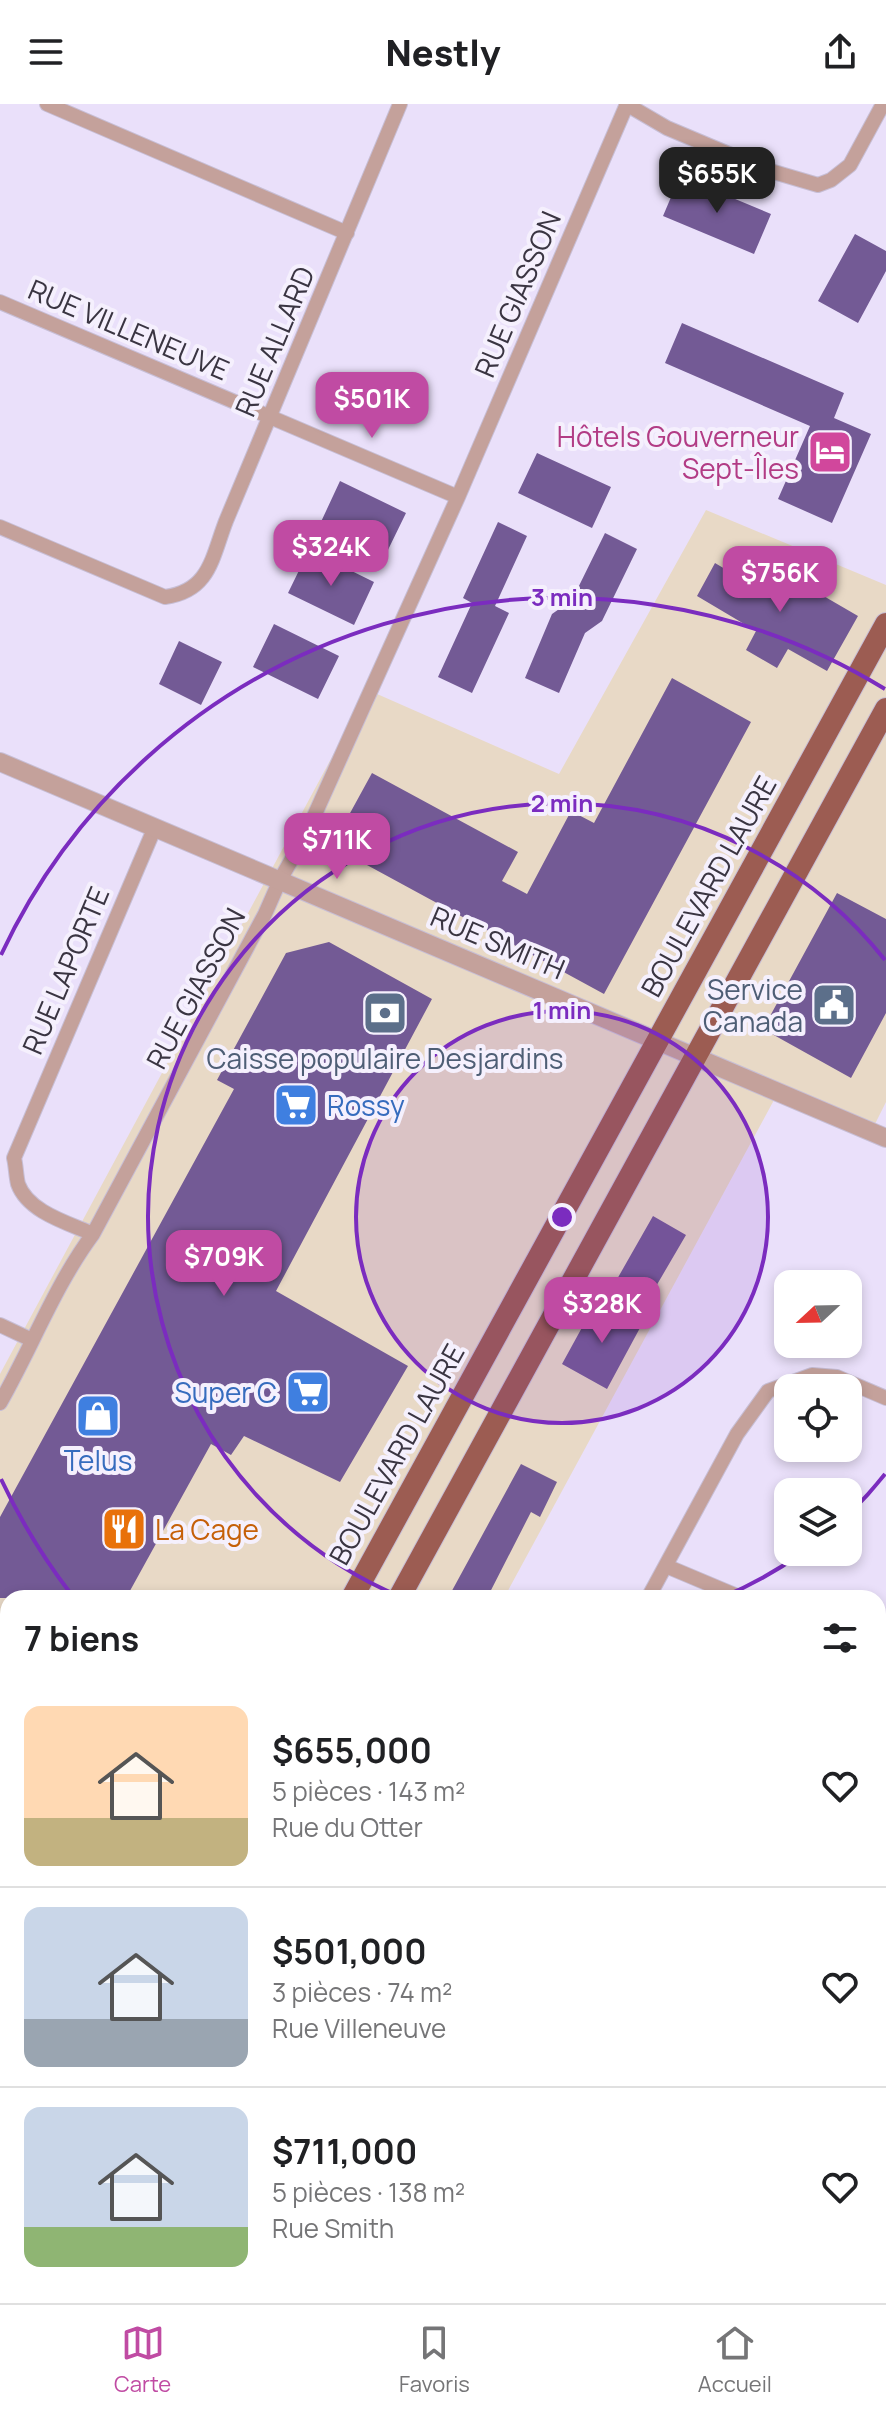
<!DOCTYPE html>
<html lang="fr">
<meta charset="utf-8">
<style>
:root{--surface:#fff;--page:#f2f2f2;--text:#202124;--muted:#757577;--line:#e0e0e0;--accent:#c04ba3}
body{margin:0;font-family:Manrope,sans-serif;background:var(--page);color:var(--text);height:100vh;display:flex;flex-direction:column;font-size:30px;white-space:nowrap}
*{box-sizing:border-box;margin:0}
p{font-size:26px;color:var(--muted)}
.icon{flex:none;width:44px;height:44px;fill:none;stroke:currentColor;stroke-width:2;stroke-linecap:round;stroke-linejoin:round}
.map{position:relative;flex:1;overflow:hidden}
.details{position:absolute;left:0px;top:1486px;width:886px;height:714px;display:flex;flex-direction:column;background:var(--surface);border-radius:24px 24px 0 0;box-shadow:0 4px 12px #0003}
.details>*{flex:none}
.needle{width:52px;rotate:248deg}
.controls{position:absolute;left:774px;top:1166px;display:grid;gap:16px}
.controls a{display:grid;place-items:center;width:88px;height:88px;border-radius:16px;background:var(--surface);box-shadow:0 4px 12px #0003;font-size:40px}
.price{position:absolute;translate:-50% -68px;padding:0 18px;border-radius:16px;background:var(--accent);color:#fff;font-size:26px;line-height:52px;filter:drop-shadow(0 2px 4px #0008)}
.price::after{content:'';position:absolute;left:50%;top:48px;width:24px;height:18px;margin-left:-12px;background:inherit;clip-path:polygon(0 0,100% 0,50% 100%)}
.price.current{background:#222;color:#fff}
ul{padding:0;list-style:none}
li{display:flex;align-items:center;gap:24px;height:200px;padding:0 24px}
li+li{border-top:2px solid var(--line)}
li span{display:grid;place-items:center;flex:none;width:224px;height:160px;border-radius:16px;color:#555}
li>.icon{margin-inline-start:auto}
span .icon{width:96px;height:96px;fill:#fffc;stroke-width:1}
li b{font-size:34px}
h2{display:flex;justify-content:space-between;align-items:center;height:96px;padding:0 24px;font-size:34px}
header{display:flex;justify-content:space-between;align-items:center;height:104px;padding:0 24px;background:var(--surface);font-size:36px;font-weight:800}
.dock{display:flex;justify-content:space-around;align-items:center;height:112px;border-top:2px solid var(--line);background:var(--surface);font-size:22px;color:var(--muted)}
.dock a{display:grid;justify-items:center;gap:4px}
.dock .current{color:var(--accent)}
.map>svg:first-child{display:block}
</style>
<header><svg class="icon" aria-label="menu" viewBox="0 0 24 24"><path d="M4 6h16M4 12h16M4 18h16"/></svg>Nestly<svg class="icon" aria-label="share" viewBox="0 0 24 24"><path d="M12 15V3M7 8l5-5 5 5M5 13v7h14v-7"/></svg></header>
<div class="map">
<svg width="886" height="2199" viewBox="0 0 886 2199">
<rect width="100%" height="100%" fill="#eae0fa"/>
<path fill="#e8d9c6" d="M 706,406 L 886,481 L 886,998 L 867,1036 L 774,996 L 504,1494 L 8,1494 L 8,2192 L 125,2192 L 122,2199 L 0,2199 L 0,1270 L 368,586 L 559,670 Z"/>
<path fill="#735a95" d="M 680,72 L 771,110 L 754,150 L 663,112 Z
M 855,130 L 886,147 L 886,167 L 858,219 L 818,197 Z
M 682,219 L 844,289 L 834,314 L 871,330 L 832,419 L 778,395 L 810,322 L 665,259 Z
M 537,349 L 611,383 L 592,424 L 518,389 Z
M 340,377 L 406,409 L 385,452 L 320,420 Z
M 498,418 L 527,432 L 495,502 L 509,509 L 472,589 L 438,573 L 472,499 L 463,494 Z
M 605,429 L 637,445 L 602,517 L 585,529 L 559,589 L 525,574 L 552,510 L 572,496 Z
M 309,446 L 374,478 L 354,521 L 288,489 Z
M 758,454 L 858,512 L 827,567 L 788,545 L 777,564 L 746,546 L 756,527 L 697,492 L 715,459 L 745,477 Z
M 274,520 L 339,552 L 318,595 L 253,563 Z
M 179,537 L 222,558 L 201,601 L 159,580 Z
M 672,574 L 751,618 L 604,890 L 332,742 L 372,669 L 518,748 L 502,777 L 527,790 L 571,707 L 594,719 Z
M 837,789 L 886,815 L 886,909 L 851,974 L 763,925 Z
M 329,838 L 432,895 L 276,1187 L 408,1262 L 340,1378 L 244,1332 L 231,1351 L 211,1340 L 126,1494 L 0,1494 L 0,1413 L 234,985 L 217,976 L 286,849 Z
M 653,1112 L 686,1131 L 648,1196 L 616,1177 Z
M 596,1198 L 641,1222 L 607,1285 L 562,1260 Z
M 521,1360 L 557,1378 L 540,1413 L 531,1408 L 487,1494 L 448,1494 Z"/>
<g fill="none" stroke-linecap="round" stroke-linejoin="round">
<g stroke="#c7bed5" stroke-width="16">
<path id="minor" d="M 47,0 L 347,129
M 626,0 L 667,24 L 767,66 L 818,81 L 831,76 L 850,61 L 883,0
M 0,198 L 458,393
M 0,423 L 165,493 C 210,487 212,453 226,417 L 400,0
M 93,1130 C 68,1119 28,1108 18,1080 C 16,1072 16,1062 14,1054 L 155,723
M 0,1221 L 32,1236
M 0,1299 C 32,1243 55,1181 93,1130 L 265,810 L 280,776 L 306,730 L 458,393 L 627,0
M 666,1462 L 742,1494
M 648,1494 L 737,1330 L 768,1287 L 812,1271 L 837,1273 L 886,1294
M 878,1553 L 886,1557
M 878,1813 L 886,1816
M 0,1967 L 8,1971
M 537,2192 L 553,2199
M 265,2199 L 269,2192"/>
</g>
<g stroke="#c7bed5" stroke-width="20">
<path id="tertiary" d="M 0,658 L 886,1034
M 878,2080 L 886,2084"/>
</g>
<g stroke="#c7bed5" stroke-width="24">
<path id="trunk" d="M 352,1494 L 886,520
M 399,1494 L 886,605
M 0,2140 L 8,2125
M 10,2199 L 14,2192"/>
</g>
<use href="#minor" stroke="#c4a19b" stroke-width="14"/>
<use href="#tertiary" stroke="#c4a19b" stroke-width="18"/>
<use href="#trunk" stroke="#9c5c52" stroke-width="22"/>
</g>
<circle cx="562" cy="1113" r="206" fill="#7b2cbf" fill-opacity=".12"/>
<g fill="none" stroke="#7b2cbf" stroke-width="4">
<circle cx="562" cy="1113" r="206"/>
<path d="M885 1370A413 413 0 0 1 849 1410M802 1449A413 413 0 0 1 723 1493M401 1493A413 413 0 1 1 885 856"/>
<path d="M71 1490A619 619 0 0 1 1 1375M1 851A619 619 0 0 1 885 585"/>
</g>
<defs>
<g id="hotel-square" transform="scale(2.3)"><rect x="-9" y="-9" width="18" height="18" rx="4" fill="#d1479c" stroke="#f5f0fd"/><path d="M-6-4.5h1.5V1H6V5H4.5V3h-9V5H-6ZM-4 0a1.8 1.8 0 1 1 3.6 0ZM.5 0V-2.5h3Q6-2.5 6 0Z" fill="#fff"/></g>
<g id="civic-square" transform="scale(2.3)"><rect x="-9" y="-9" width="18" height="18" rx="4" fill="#5c6f8a" stroke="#f5f0fd"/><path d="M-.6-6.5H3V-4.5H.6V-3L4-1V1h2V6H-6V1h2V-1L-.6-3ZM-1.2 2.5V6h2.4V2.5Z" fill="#fff"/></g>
<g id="bank-square" transform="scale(2.3)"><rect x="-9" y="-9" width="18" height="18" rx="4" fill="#5c6f8a" stroke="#f5f0fd"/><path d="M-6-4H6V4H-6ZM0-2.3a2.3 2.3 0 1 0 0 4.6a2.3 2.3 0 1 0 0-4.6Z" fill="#fff"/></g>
<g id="supermarket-square" transform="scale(2.3)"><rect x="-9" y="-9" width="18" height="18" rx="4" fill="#3f7fe0" stroke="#f5f0fd"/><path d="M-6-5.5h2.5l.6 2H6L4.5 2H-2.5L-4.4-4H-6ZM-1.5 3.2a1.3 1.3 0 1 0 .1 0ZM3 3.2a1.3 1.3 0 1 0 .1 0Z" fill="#fff"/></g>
<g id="shop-square" transform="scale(2.3)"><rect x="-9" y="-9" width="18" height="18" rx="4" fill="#3f7fe0" stroke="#f5f0fd"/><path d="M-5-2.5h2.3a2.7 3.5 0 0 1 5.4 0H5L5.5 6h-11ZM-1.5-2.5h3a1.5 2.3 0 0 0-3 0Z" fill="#fff"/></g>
<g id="restaurant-square" transform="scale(2.3)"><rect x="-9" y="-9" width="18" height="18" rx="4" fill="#e8710a" stroke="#f5f0fd"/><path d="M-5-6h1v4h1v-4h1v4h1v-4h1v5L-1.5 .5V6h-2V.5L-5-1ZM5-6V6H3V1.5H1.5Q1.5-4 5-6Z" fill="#fff"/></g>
</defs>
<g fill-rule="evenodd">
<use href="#hotel-square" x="830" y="348"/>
<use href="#civic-square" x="834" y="901"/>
<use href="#bank-square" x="385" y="909"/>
<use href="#supermarket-square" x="296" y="1001"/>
<use href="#supermarket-square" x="308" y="1288"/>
<use href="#shop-square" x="98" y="1312"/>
<use href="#restaurant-square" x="124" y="1425"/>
</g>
<g text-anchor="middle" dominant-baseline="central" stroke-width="8" stroke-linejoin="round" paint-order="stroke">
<g font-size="28" fill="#3a3542" stroke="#f5f0fd">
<text transform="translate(517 190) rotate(-67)">RUE GIASSON</text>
<text transform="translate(129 225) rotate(23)">RUE VILLENEUVE</text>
<text transform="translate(274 237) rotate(-67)">RUE ALLARD</text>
<text transform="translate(708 782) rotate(-61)">BOULEVARD LAURE</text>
<text transform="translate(498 838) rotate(23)">RUE SMITH</text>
<text transform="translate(65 866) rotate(-67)">RUE LAPORTE</text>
<text transform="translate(195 884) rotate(-62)">RUE GIASSON</text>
<text transform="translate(396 1350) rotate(-61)">BOULEVARD LAURE</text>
</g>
<g font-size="28" fill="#b23c85" stroke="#f5f0fd" text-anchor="end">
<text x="799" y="332">Hôtels Gouverneur<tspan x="799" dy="32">Sept-Îles</tspan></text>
</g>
<g font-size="28" fill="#4e5e75" stroke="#f5f0fd" text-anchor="end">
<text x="803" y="885">Service<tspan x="803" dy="32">Canada</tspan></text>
<text x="385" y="954" text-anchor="middle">Caisse populaire Desjardins</text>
</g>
<g font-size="28" fill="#366cbe" stroke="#f5f0fd" text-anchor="start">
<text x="327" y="1001">Rossy</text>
<text x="277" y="1288" text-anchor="end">Super C</text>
<text x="98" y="1356" text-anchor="middle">Telus</text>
</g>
<g font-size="28" fill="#c56008" stroke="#f5f0fd" text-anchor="start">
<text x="155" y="1425">La Cage</text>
</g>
</g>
<circle cx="562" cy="1113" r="12" fill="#7b2cbf" stroke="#f5f0fd" stroke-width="4"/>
<g font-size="24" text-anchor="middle" font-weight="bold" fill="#7b2cbf" stroke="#f5f0fd" stroke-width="8" stroke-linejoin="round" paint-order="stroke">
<text x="562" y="502">3 min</text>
<text x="562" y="708">2 min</text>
<text x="562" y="915">1 min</text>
</g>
</svg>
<div class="controls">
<a><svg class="needle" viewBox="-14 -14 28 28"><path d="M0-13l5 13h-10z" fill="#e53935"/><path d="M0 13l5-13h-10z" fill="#757577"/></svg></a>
<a><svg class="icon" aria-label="locate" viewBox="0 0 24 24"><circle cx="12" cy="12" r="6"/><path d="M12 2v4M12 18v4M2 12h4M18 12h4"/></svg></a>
<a><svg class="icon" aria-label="layers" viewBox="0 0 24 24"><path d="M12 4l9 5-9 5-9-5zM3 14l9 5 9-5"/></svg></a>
</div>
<b class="price current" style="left:717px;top:111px">$655K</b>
<b class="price" style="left:372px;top:336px">$501K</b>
<b class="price" style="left:331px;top:484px">$324K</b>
<b class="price" style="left:780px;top:510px">$756K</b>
<b class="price" style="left:337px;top:777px">$711K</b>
<b class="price" style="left:224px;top:1194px">$709K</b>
<b class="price" style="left:602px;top:1241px">$328K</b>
<section class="details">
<h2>7 biens<svg class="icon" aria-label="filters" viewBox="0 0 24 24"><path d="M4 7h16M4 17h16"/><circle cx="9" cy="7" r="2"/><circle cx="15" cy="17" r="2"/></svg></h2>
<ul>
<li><span style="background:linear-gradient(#ffd9b3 70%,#c2b280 0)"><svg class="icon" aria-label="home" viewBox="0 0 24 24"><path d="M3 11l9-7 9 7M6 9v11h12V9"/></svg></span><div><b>$655,000</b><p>5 pièces · 143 m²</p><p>Rue du Otter</p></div><svg class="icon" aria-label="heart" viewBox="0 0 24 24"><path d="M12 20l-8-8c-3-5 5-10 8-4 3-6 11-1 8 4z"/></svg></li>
<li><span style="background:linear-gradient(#c9d6e8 70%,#9aa5b1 0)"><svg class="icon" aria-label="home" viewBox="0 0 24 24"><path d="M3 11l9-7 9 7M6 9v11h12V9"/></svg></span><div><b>$501,000</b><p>3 pièces · 74 m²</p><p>Rue Villeneuve</p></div><svg class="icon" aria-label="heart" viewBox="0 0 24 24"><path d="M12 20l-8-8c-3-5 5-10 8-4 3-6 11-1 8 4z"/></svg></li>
<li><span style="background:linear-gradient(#c9d6e8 75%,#8fb573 0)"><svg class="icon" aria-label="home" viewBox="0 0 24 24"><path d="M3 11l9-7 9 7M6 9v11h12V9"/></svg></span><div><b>$711,000</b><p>5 pièces · 138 m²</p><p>Rue Smith</p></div><svg class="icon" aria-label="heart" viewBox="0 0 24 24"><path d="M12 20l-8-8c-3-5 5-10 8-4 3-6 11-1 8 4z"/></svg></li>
</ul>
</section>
</div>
<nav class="dock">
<a class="current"><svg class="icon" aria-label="map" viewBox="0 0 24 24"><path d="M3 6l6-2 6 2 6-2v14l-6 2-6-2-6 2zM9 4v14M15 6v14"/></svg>Carte</a>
<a><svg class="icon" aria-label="saved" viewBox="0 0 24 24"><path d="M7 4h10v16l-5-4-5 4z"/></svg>Favoris</a>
<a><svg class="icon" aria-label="home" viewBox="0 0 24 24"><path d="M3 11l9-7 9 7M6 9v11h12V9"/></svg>Accueil</a>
</nav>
